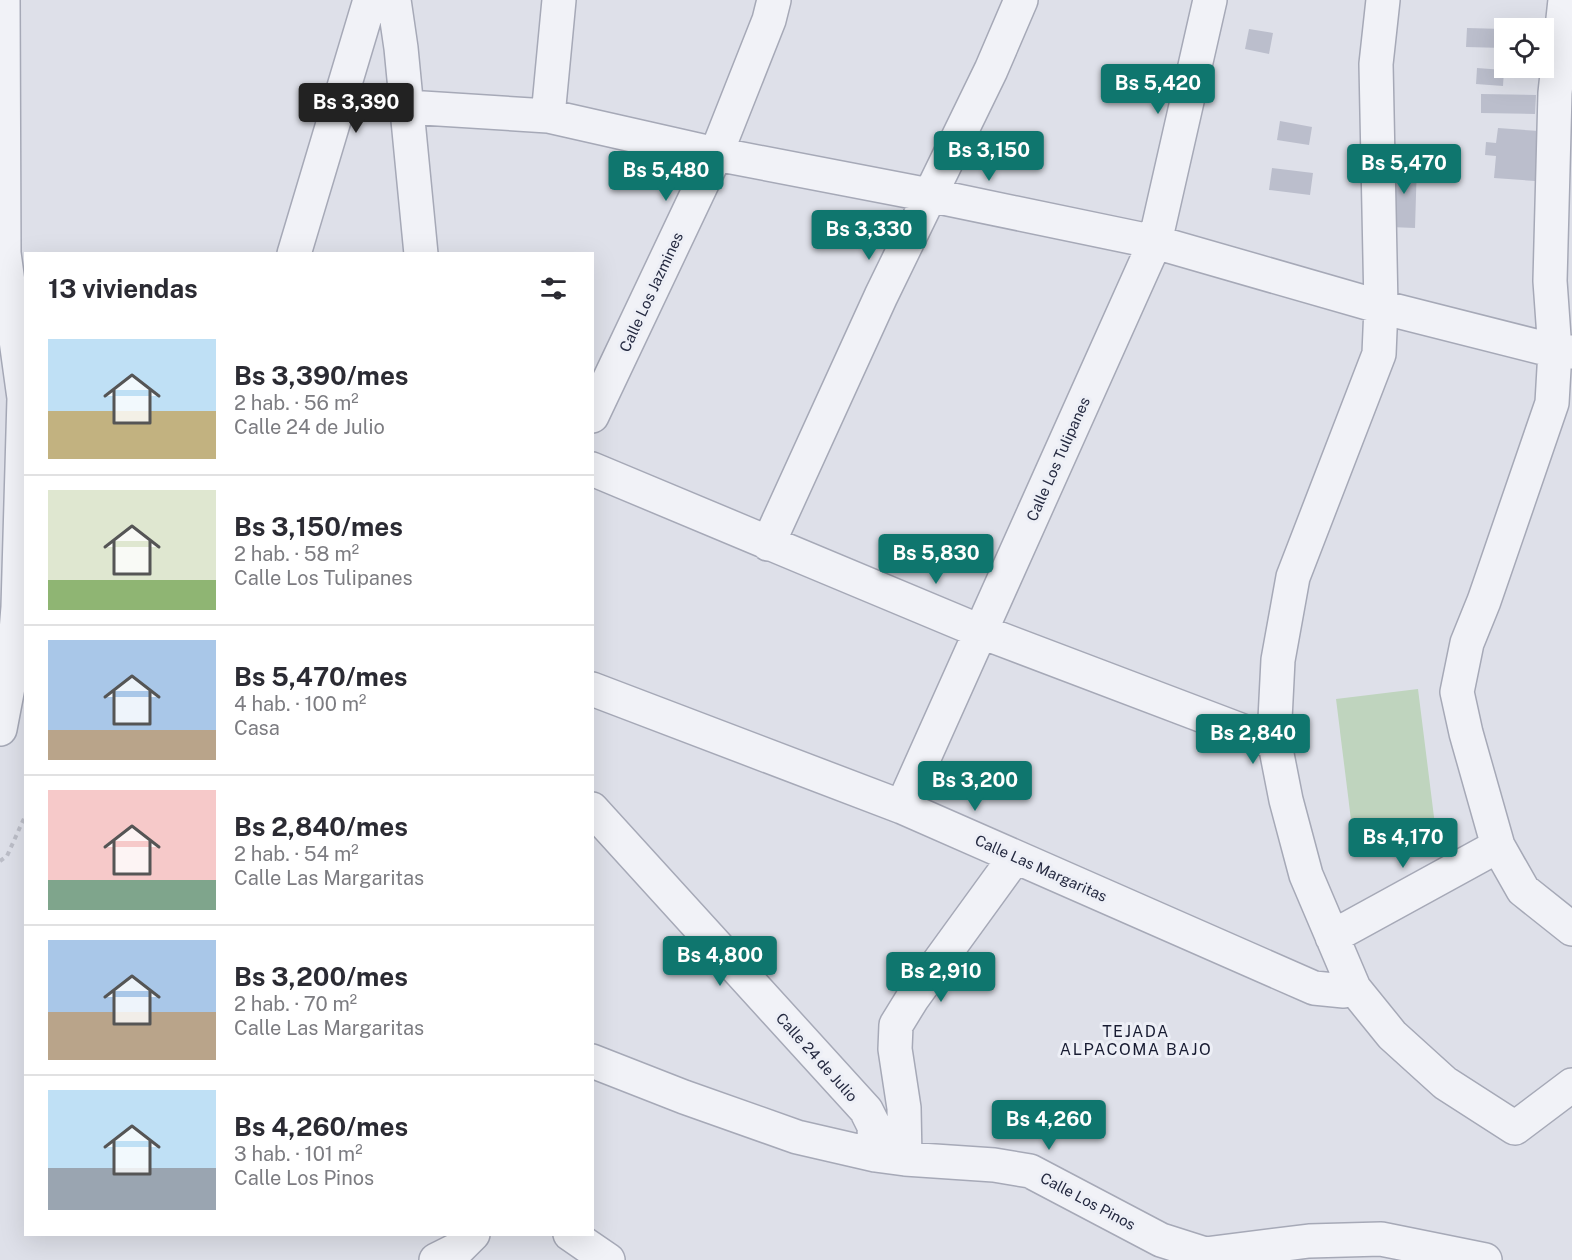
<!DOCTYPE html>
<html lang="es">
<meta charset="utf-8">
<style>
:root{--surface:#fff;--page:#f7f7f7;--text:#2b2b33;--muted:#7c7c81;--line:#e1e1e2;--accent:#0f766e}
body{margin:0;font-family:"Public Sans",sans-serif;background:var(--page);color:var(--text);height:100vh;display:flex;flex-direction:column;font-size:22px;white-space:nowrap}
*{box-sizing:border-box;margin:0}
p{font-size:20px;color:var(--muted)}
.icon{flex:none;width:33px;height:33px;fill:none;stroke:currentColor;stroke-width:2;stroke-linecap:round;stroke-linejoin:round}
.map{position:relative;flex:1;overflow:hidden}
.details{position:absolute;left:24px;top:252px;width:570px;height:984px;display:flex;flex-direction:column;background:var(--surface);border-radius:0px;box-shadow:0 6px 24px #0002}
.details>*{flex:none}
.controls{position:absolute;left:1494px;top:18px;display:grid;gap:12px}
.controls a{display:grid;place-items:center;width:60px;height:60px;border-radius:0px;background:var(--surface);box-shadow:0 6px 24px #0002;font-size:30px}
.price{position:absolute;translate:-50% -51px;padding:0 14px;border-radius:6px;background:var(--accent);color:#fff;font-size:20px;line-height:39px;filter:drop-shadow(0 2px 3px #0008)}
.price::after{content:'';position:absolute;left:50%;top:36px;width:18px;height:14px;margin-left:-9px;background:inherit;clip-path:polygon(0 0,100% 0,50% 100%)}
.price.on{background:#222;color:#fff}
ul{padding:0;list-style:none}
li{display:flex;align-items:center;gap:18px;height:150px;padding:0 24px}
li+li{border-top:2px solid var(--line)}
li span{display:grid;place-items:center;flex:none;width:168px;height:120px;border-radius:0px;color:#555}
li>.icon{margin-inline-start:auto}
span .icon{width:72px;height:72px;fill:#fffc;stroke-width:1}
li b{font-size:26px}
h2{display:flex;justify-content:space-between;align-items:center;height:72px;padding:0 24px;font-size:26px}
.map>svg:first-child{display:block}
</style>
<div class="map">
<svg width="1572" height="1260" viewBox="0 0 1572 1260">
<rect width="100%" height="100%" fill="#dee0e9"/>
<path fill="#bfd4be" d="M 1418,689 L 1436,833 L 1354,844 L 1336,699 Z"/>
<path fill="#bbbecc" d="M 1467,28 L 1504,29 L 1504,48 L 1466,47 Z
M 1249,29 L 1273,33 L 1269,54 L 1245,49 Z
M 1477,68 L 1504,70 L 1503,86 L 1476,84 Z
M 1481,94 L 1536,95 L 1535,114 L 1481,113 Z
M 1280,121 L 1312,127 L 1309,145 L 1277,140 Z
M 1498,128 L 1539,131 L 1535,181 L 1494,178 L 1496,156 L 1485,155 L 1486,142 L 1496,143 Z
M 1393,161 L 1417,162 L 1415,228 L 1390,227 Z
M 1272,168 L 1313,173 L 1310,195 L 1269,190 Z"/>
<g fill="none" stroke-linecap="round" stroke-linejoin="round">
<g stroke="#a6a9b7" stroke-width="36">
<path id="minor" d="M 394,0 L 401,48 L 421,254
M 1383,0 L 1376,64 L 1381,307 L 1379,354 L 1293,577 L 1278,660 L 1274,739 L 1286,800 L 1306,875 L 1354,988 L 1392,1035 L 1445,1083 L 1515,1128 L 1572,1085
M 1565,0 L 1555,93 L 1550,281 L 1555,351 L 1552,403 L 1484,601 L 1467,643 L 1457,692 L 1466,733 L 1498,846 L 1523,890 L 1572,929
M 407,107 L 548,116 L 716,154 L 929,195 L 1155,242 L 1381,307 L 1555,351 L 1572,352
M 548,116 L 559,0
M 294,254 L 370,0
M 0,266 L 4,253 L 3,0
M 592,416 L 716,154 L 769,20 L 774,0
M 592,469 L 982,632 L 1264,739 L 1274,739
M 768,544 L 881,296 L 991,70 L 1021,0
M 592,689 L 902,807 L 1314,988 L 1344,991 L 1354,988
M 0,729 L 14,656 L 18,607 L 24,398 L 4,253
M 902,807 L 1155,242 L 1210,0
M 592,809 L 866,1110 L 874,1126 L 875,1155
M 1332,937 L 1498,846
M 592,1061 L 684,1097 L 797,1137 L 875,1155 L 905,1159 L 994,1165 L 1030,1171 L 1161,1240 L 1205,1254 L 1309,1241 L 1381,1239 L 1485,1260
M 905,1159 L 904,1108 L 895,1049 L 896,1025 L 912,999 L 1015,857
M 570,1234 L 608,1260
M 436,1260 L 458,1249 L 473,1234"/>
</g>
<path stroke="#bcbec8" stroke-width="4" stroke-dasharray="4.5 4.5" stroke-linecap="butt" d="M 0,861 L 7,856 L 26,814"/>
<use href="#minor" stroke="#f1f2f7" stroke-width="33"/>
</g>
<g text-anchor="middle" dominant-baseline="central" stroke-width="6" stroke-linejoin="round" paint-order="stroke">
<g font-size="15" fill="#252a41" stroke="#edeff6">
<text transform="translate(651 292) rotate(-65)">Calle Los Jazmines</text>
<text transform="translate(1058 459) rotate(-66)">Calle Los Tulipanes</text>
<text transform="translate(1041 868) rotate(24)">Calle Las Margaritas</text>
<text transform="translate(817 1057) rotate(48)">Calle 24 de Julio</text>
<text transform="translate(1088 1201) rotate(28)">Calle Los Pinos</text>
</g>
<g font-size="16" letter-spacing="1.5" fill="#181c32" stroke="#edeff6">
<text x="1136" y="1031">TEJADA<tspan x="1136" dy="18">ALPACOMA BAJO</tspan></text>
</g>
</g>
</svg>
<div class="controls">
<a><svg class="icon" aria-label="locate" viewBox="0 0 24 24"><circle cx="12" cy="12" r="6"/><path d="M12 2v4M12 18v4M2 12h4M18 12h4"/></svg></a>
</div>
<b class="price" style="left:1158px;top:115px">Bs 5,420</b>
<b class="price on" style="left:356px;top:134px">Bs 3,390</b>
<b class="price" style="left:989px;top:182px">Bs 3,150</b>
<b class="price" style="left:1404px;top:195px">Bs 5,470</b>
<b class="price" style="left:666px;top:202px">Bs 5,480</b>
<b class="price" style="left:869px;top:261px">Bs 3,330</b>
<b class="price" style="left:936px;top:585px">Bs 5,830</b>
<b class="price" style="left:1253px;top:765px">Bs 2,840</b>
<b class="price" style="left:975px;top:812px">Bs 3,200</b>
<b class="price" style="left:1403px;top:869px">Bs 4,170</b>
<b class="price" style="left:720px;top:987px">Bs 4,800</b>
<b class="price" style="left:941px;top:1003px">Bs 2,910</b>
<b class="price" style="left:1049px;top:1151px">Bs 4,260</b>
<section class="details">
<h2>13 viviendas<svg class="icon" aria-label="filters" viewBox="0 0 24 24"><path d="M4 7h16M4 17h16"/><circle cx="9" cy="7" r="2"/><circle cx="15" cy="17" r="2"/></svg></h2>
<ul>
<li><span style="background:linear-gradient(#bfe0f5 60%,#c2b280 0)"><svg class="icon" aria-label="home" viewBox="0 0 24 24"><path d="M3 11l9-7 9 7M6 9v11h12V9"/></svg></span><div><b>Bs 3,390/mes</b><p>2 hab. · 56 m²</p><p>Calle 24 de Julio</p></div></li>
<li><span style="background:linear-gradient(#dfe7d0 75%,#8fb573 0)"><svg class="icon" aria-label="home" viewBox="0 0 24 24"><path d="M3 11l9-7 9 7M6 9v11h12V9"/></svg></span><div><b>Bs 3,150/mes</b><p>2 hab. · 58 m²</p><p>Calle Los Tulipanes</p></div></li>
<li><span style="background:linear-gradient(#a9c7e8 75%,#b9a48a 0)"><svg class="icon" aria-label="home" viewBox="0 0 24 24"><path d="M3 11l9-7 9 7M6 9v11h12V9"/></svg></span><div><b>Bs 5,470/mes</b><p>4 hab. · 100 m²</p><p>Casa</p></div></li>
<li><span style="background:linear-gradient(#f6c9c9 75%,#7fa58c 0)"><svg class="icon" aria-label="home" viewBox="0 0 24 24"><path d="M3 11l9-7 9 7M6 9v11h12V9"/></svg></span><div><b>Bs 2,840/mes</b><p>2 hab. · 54 m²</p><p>Calle Las Margaritas</p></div></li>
<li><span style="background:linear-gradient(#a9c7e8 60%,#b9a48a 0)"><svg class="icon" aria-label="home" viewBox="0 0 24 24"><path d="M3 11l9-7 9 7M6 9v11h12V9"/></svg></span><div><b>Bs 3,200/mes</b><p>2 hab. · 70 m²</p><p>Calle Las Margaritas</p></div></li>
<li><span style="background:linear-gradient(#bfe0f5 65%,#9aa5b1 0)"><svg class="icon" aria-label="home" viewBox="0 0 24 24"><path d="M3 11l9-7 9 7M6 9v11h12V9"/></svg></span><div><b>Bs 4,260/mes</b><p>3 hab. · 101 m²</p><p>Calle Los Pinos</p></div></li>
</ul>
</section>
</div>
